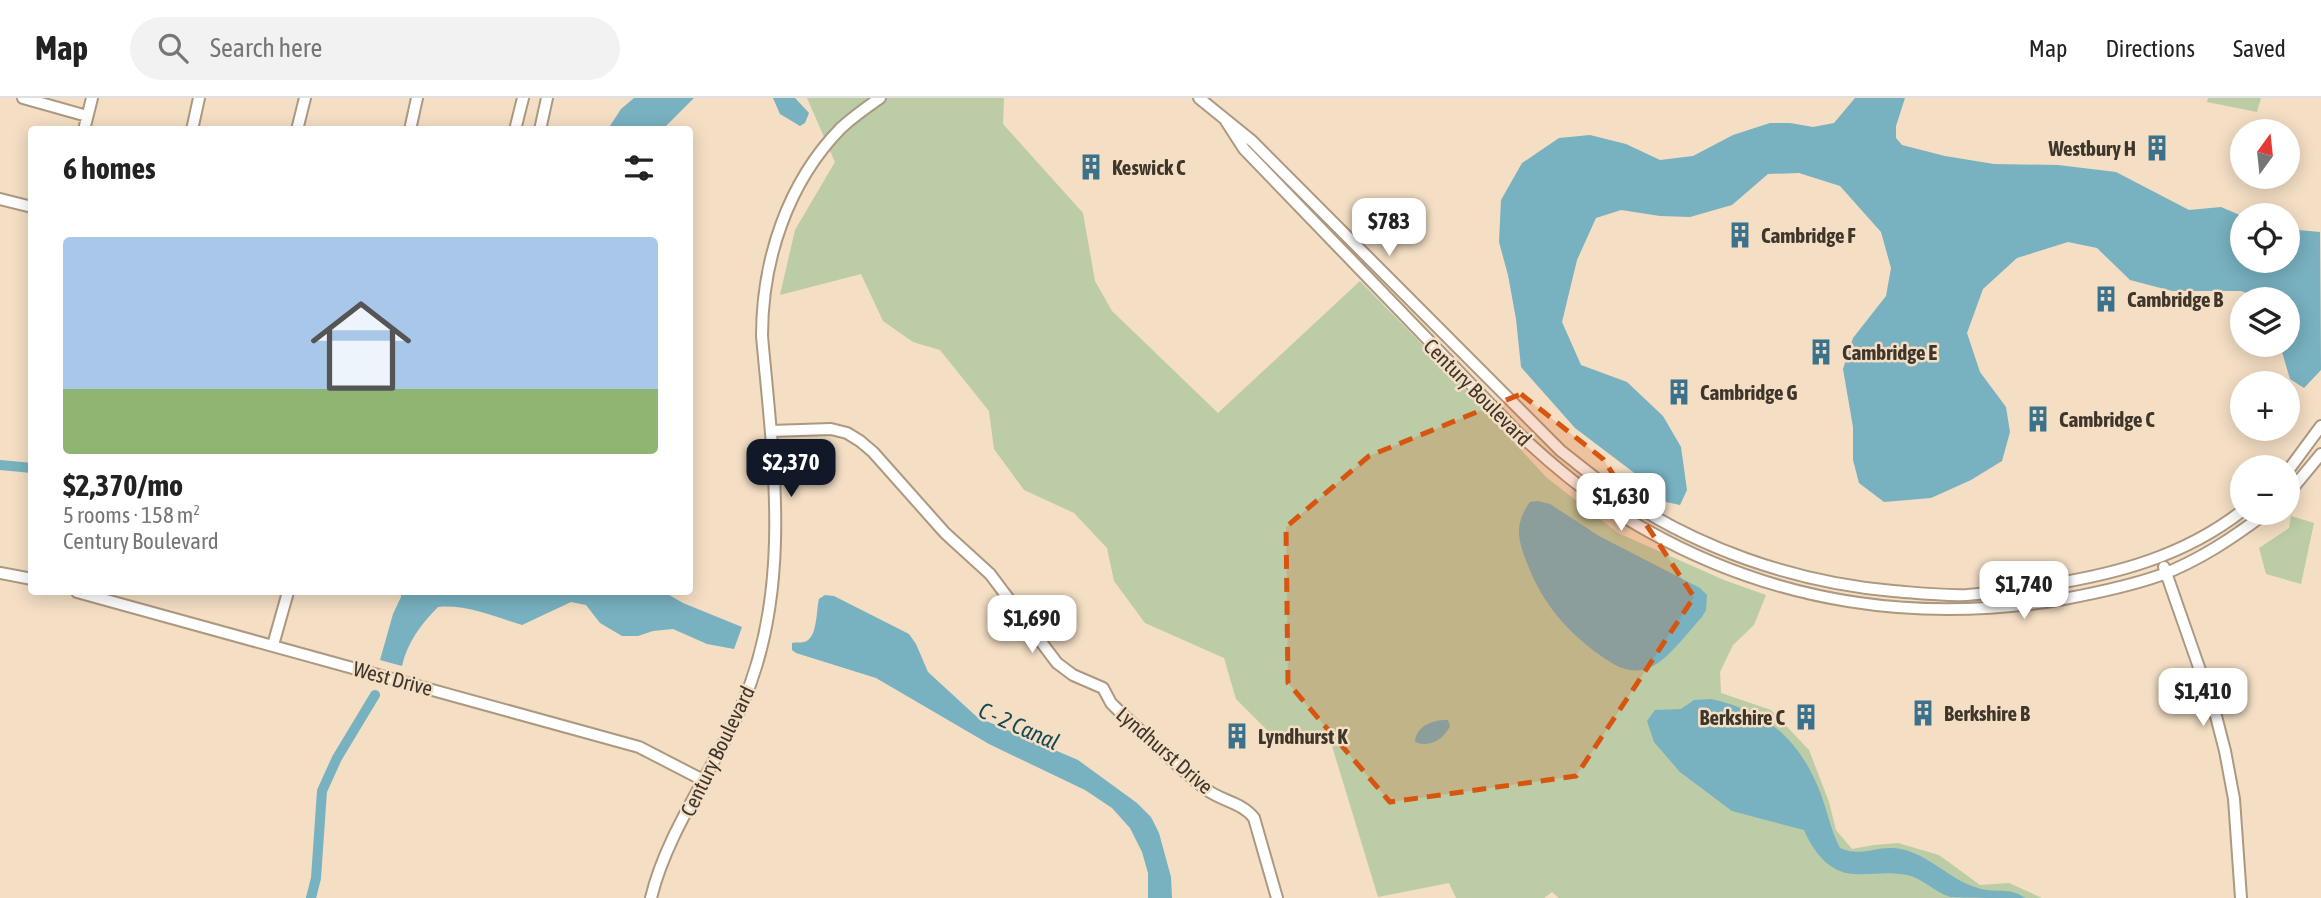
<!DOCTYPE html>
<meta charset="utf-8">
<style>
:root{--surface:#fff;--page:#f2f2f2;--text:#222;--muted:#767676;--line:#e0e0e0;--accent:#111827}
body{margin:0;font-family:"Asap Condensed",sans-serif;background:var(--page);color:var(--text);height:100vh;display:flex;flex-direction:column;font-size:26px;white-space:nowrap}
*{box-sizing:border-box;margin:0}
p{font-size:23px;color:var(--muted)}
.icon{flex:none;width:38px;height:38px;fill:none;stroke:currentColor;stroke-width:2;stroke-linecap:round;stroke-linejoin:round}
.map{position:relative;flex:1;overflow:hidden}
.details{position:absolute;left:28px;top:28px;width:665px;height:469px;display:flex;flex-direction:column;background:var(--surface);border-radius:7px;box-shadow:0 4px 18px #0003}
.details>*{flex:none}
.needle{width:46px;rotate:15deg}
.fabs{position:absolute;left:2230px;top:21px;display:grid;gap:14px}
.fabs a{display:grid;place-items:center;width:70px;height:70px;border-radius:50%;background:var(--surface);box-shadow:0 4px 18px #0003;font-size:35px}
.price{position:absolute;translate:-50% -60px;padding:0 16px;border-radius:14px;background:#fff;color:#222;font-size:23px;line-height:46px;filter:drop-shadow(0 2px 4px #0008)}
.price::after{content:'';position:absolute;left:50%;top:42px;width:21px;height:16px;margin-left:-10px;background:inherit;clip-path:polygon(0 0,100% 0,50% 100%)}
.price.active{background:var(--accent);color:#fff}
ul{padding:0;list-style:none}
li{display:grid;align-content:center;gap:14px;height:371px;padding:0 35px}
li span{display:grid;place-items:center;height:217px;border-radius:7px;color:#555}
li>.icon{margin-inline-start:auto}
span .icon{width:126px;height:126px;fill:#fffc;stroke-width:1}
li b{font-size:30px}
h2{display:flex;justify-content:space-between;align-items:center;height:84px;padding:0 35px;font-size:30px}
header{display:flex;align-items:center;gap:42px;box-sizing:border-box;height:98px;padding:0 35px;background:var(--surface);border-bottom:2px solid var(--line)}
header strong{font-size:33px}
nav{display:flex;gap:38px;margin-inline-start:auto;font-size:24px}
.search{width:490px;height:63px;background:var(--page);display:flex;align-items:center;gap:18px;box-sizing:border-box;padding:0 24px;border-radius:38px;color:var(--muted);font-size:26px}
.map>svg:first-child{display:block}
</style>
<header>
<strong>Map</strong>
<div class="search"><svg class="icon" aria-label="search" viewBox="0 0 24 24"><circle cx="10" cy="10" r="6"/><path d="M15 15l6 6"/></svg>Search here</div>
<nav><a>Map</a><a>Directions</a><a>Saved</a></nav>
</header>
<div class="map">
<svg width="2321" height="800" viewBox="0 0 2321 800">
<rect width="100%" height="100%" fill="#f4dec4"/>
<path fill="#bbcca7" d="M 807,0 L 1004,0 L 1003,26 L 1083,115 L 1095,183 L 1112,213 L 1218,315 L 1360,183 L 1459,284 L 1546,379 L 1618,435 L 1724,482 L 1766,497 L 1754,527 L 1733,547 L 1720,574 L 1721,595 L 1771,612 L 1809,652 L 1829,704 L 1836,732 L 1852,751 L 1874,747 L 1898,745 L 1939,757 L 1980,787 L 2009,785 L 2042,800 L 1559,800 L 1552,794 L 1544,800 L 1456,800 L 1449,785 L 1378,799 L 1332,648 L 1270,635 L 1236,601 L 1224,560 L 1145,525 L 1114,483 L 1107,450 L 1074,415 L 1024,392 L 994,351 L 989,313 L 940,252 L 913,244 L 883,223 L 861,176 L 780,197 L 795,132 L 835,64 Z
M 2208,0 L 2261,0 L 2257,14 L 2207,4 Z
M 2291,418 L 2314,425 L 2301,486 L 2266,476 L 2259,450 L 2289,430 Z"/>
<path fill="#78b1c0" d="M 634,0 L 694,0 L 663,31 L 608,31 L 621,11 Z
M 773,0 L 795,0 L 809,15 L 805,25 L 800,28 L 780,16 Z
M 1855,0 L 1905,0 L 1896,28 L 1896,40 L 1902,47 L 1945,58 L 1994,66 L 2058,67 L 2116,74 L 2189,112 L 2221,109 L 2242,118 L 2242,163 L 2287,163 L 2287,131 L 2320,134 L 2321,272 L 2304,290 L 2290,281 L 2280,247 L 2287,247 L 2287,201 L 2264,201 L 2241,193 L 2172,193 L 2130,182 L 2097,150 L 2068,144 L 2017,160 L 1983,191 L 1967,235 L 1980,274 L 2006,309 L 2010,334 L 2002,363 L 1971,382 L 1931,400 L 1884,404 L 1859,385 L 1853,362 L 1853,329 L 1843,271 L 1853,240 L 1886,198 L 1891,170 L 1881,134 L 1840,88 L 1799,75 L 1768,76 L 1732,107 L 1690,119 L 1660,118 L 1621,112 L 1596,120 L 1577,162 L 1562,224 L 1581,267 L 1627,284 L 1663,318 L 1681,349 L 1687,392 L 1680,407 L 1666,404 L 1641,380 L 1575,330 L 1521,269 L 1516,221 L 1508,177 L 1499,144 L 1501,102 L 1522,65 L 1559,40 L 1590,37 L 1626,46 L 1660,62 L 1693,58 L 1733,37 L 1770,25 L 1790,25 L 1813,29 L 1834,25 Z
M 1538,403 L 1550,406 L 1599,438 L 1700,490 L 1707,497 L 1706,512 L 1702,519 C 1689,533 1669,560 1653,568 C 1630,580 1612,566 1594,553 C 1562,528 1541,502 1527,465 C 1523,455 1519,444 1519,433 C 1519,423 1524,412 1530,404 Z
M 401,494 L 664,494 L 683,505 L 742,529 L 734,551 L 707,546 L 673,531 L 653,533 L 638,538 L 622,538 L 600,525 L 586,507 L 571,504 L 522,527 C 495,519 466,506 438,509 C 421,526 407,545 402,568 L 380,562 L 393,516 L 401,499 Z
M 825,497 L 834,498 L 909,536 L 916,546 L 928,574 L 977,619 L 1078,662 L 1137,705 L 1151,719 L 1159,735 L 1171,779 L 1172,800 L 1148,800 L 1148,775 L 1142,754 L 1130,730 L 1112,710 L 1085,692 L 989,646 L 876,580 L 796,555 L 792,552 L 792,545 C 796,544 800,545 804,544 C 818,541 816,512 819,501 Z
M 1711,601 C 1765,613 1797,639 1818,689 C 1827,710 1830,731 1840,750 C 1859,759 1874,749 1893,750 C 1926,752 1948,782 1978,790 C 1996,796 2008,788 2025,800 C 2009,800 1962,800 1950,799 C 1935,794 1922,780 1907,777 C 1888,773 1872,777 1854,776 C 1829,775 1813,753 1804,732 L 1732,713 L 1680,674 L 1654,644 L 1647,623 L 1655,612 L 1681,611 L 1694,602 Z
M 1444,622 L 1448,622 L 1450,628 C 1444,641 1430,650 1415,644 C 1416,629 1430,623 1444,622 Z"/>
<g fill="none" stroke-linecap="round" stroke-linejoin="round">
<path stroke="#78b1c0" stroke-width="10" d="M 0,367 L 32,370
M 311,800 L 316,780 L 322,693 L 337,660 L 375,597"/>
<g stroke="#ad9880" stroke-width="14">
<path id="minor" d="M 23,0 L 87,18
M 1199,0 L 1252,43 L 1561,353 C 1578,366 1594,380 1612,392 C 1695,450 1793,484 1893,493 C 1918,495 1942,498 1967,497 C 1993,495 2020,491 2046,487 C 2117,476 2184,458 2242,413
M 1226,23 L 1244,51 L 1517,334 C 1557,372 1600,407 1648,433 C 1777,505 1918,526 2064,501 C 2096,495 2130,488 2161,477 C 2200,462 2234,439 2266,415
M 84,32 L 92,0
M 192,32 L 199,0
M 297,32 L 305,0
M 410,32 L 417,0
M 515,32 L 523,0
M 540,32 L 547,0
M 0,101 L 32,109
M 771,333 L 831,331 L 847,335 L 860,343 L 873,354 L 945,435 L 990,476 L 1057,565 L 1073,577 L 1103,590 L 1111,605 L 1121,615 C 1150,641 1177,669 1207,692 C 1222,703 1243,705 1254,720 L 1277,800
M 2287,374 L 2321,328
M 2287,397 L 2321,356
M 2164,469 L 2216,618 L 2225,653 L 2234,701 L 2241,800
M 0,475 L 32,481
M 77,494 L 639,649 L 703,682
M 273,547 L 288,494
M 651,800 C 667,733 715,670 742,607 C 793,490 773,361 762,238 C 762,163 787,85 841,30 C 853,19 867,9 880,0"/>
</g>
<use href="#minor" stroke="#fff" stroke-width="10"/>
</g>
<path fill="#d7550f" fill-opacity="0.2" stroke="#d7550f" stroke-width="5" stroke-dasharray="14 9" stroke-linejoin="round" d="M 1521,296 L 1603,361 L 1694,499 L 1576,678 L 1390,704 L 1288,585 L 1286,429 L 1369,358 Z"/>
<defs>
<g id="building-bare" transform="scale(2.1)"><path d="M-4-6H4V6H1V3H-1V6H-4ZM-2.5-4.3h1.7v1.8h-1.7ZM.8-4.3h1.7v1.8H.8ZM-2.5-1h1.7V.8h-1.7ZM.8-1h1.7V.8H.8Z" fill="#3a718c" stroke="#f4dec4" stroke-width="2.5" paint-order="stroke"/></g>
</defs>
<g fill-rule="evenodd">
<use href="#building-bare" x="2157" y="50"/>
<use href="#building-bare" x="1091" y="69"/>
<use href="#building-bare" x="1740" y="137"/>
<use href="#building-bare" x="2106" y="201"/>
<use href="#building-bare" x="1821" y="254"/>
<use href="#building-bare" x="1679" y="294"/>
<use href="#building-bare" x="2038" y="321"/>
<use href="#building-bare" x="1923" y="615"/>
<use href="#building-bare" x="1806" y="619"/>
<use href="#building-bare" x="1237" y="638"/>
</g>
<g text-anchor="middle" dominant-baseline="central" stroke-width="5" stroke-linejoin="round" paint-order="stroke">
<g font-size="21" font-weight="bold" fill="#3e352b" stroke="#f4dec4" text-anchor="start">
<text x="2136" y="50" text-anchor="end">Westbury H</text>
<text x="1112" y="69">Keswick C</text>
<text x="1761" y="137">Cambridge F</text>
<text x="2127" y="201">Cambridge B</text>
<text x="1842" y="254">Cambridge E</text>
<text x="1700" y="294">Cambridge G</text>
<text x="2059" y="321">Cambridge C</text>
<text x="1944" y="615">Berkshire B</text>
<text x="1785" y="619" text-anchor="end">Berkshire C</text>
<text x="1258" y="638">Lyndhurst K</text>
</g>
<g font-size="21" fill="#3e352b" stroke="#f4dec4">
<text transform="translate(1478 294) rotate(45)">Century Boulevard</text>
<text transform="translate(393 580) rotate(15)">West Drive</text>
<text transform="translate(1165 652) rotate(41)">Lyndhurst Drive</text>
<text transform="translate(717 653) rotate(-64)">Century Boulevard</text>
</g>
<g font-size="23" font-style="italic" fill="#174955" stroke="#f4dec4">
<text transform="translate(1019 628) rotate(24)">C - 2 Canal</text>
</g>
</g>
</svg>
<div class="fabs">
<a><svg class="needle" viewBox="-14 -14 28 28"><path d="M0-13l5 13h-10z" fill="#e53935"/><path d="M0 13l5-13h-10z" fill="#767676"/></svg></a>
<a><svg class="icon" aria-label="locate" viewBox="0 0 24 24"><circle cx="12" cy="12" r="6"/><path d="M12 2v4M12 18v4M2 12h4M18 12h4"/></svg></a>
<a><svg class="icon" aria-label="layers" viewBox="0 0 24 24"><path d="M12 4l9 5-9 5-9-5zM3 14l9 5 9-5"/></svg></a>
<a>+</a>
<a>−</a>
</div>
<b class="price" style="left:1389px;top:160px">$783</b>
<b class="price active" style="left:791px;top:401px">$2,370</b>
<b class="price" style="left:1621px;top:435px">$1,630</b>
<b class="price" style="left:2024px;top:523px">$1,740</b>
<b class="price" style="left:1032px;top:557px">$1,690</b>
<b class="price" style="left:2203px;top:630px">$1,410</b>
<section class="details">
<h2>6 homes<svg class="icon" aria-label="filters" viewBox="0 0 24 24"><path d="M4 7h16M4 17h16"/><circle cx="9" cy="7" r="2"/><circle cx="15" cy="17" r="2"/></svg></h2>
<ul>
<li><span style="background:linear-gradient(#a9c7e8 70%,#8fb573 0)"><svg class="icon" aria-label="home" viewBox="0 0 24 24"><path d="M3 11l9-7 9 7M6 9v11h12V9"/></svg></span><div><b>$2,370/mo</b><p>5 rooms · 158 m²</p><p>Century Boulevard</p></div></li>
</ul>
</section>
</div>
